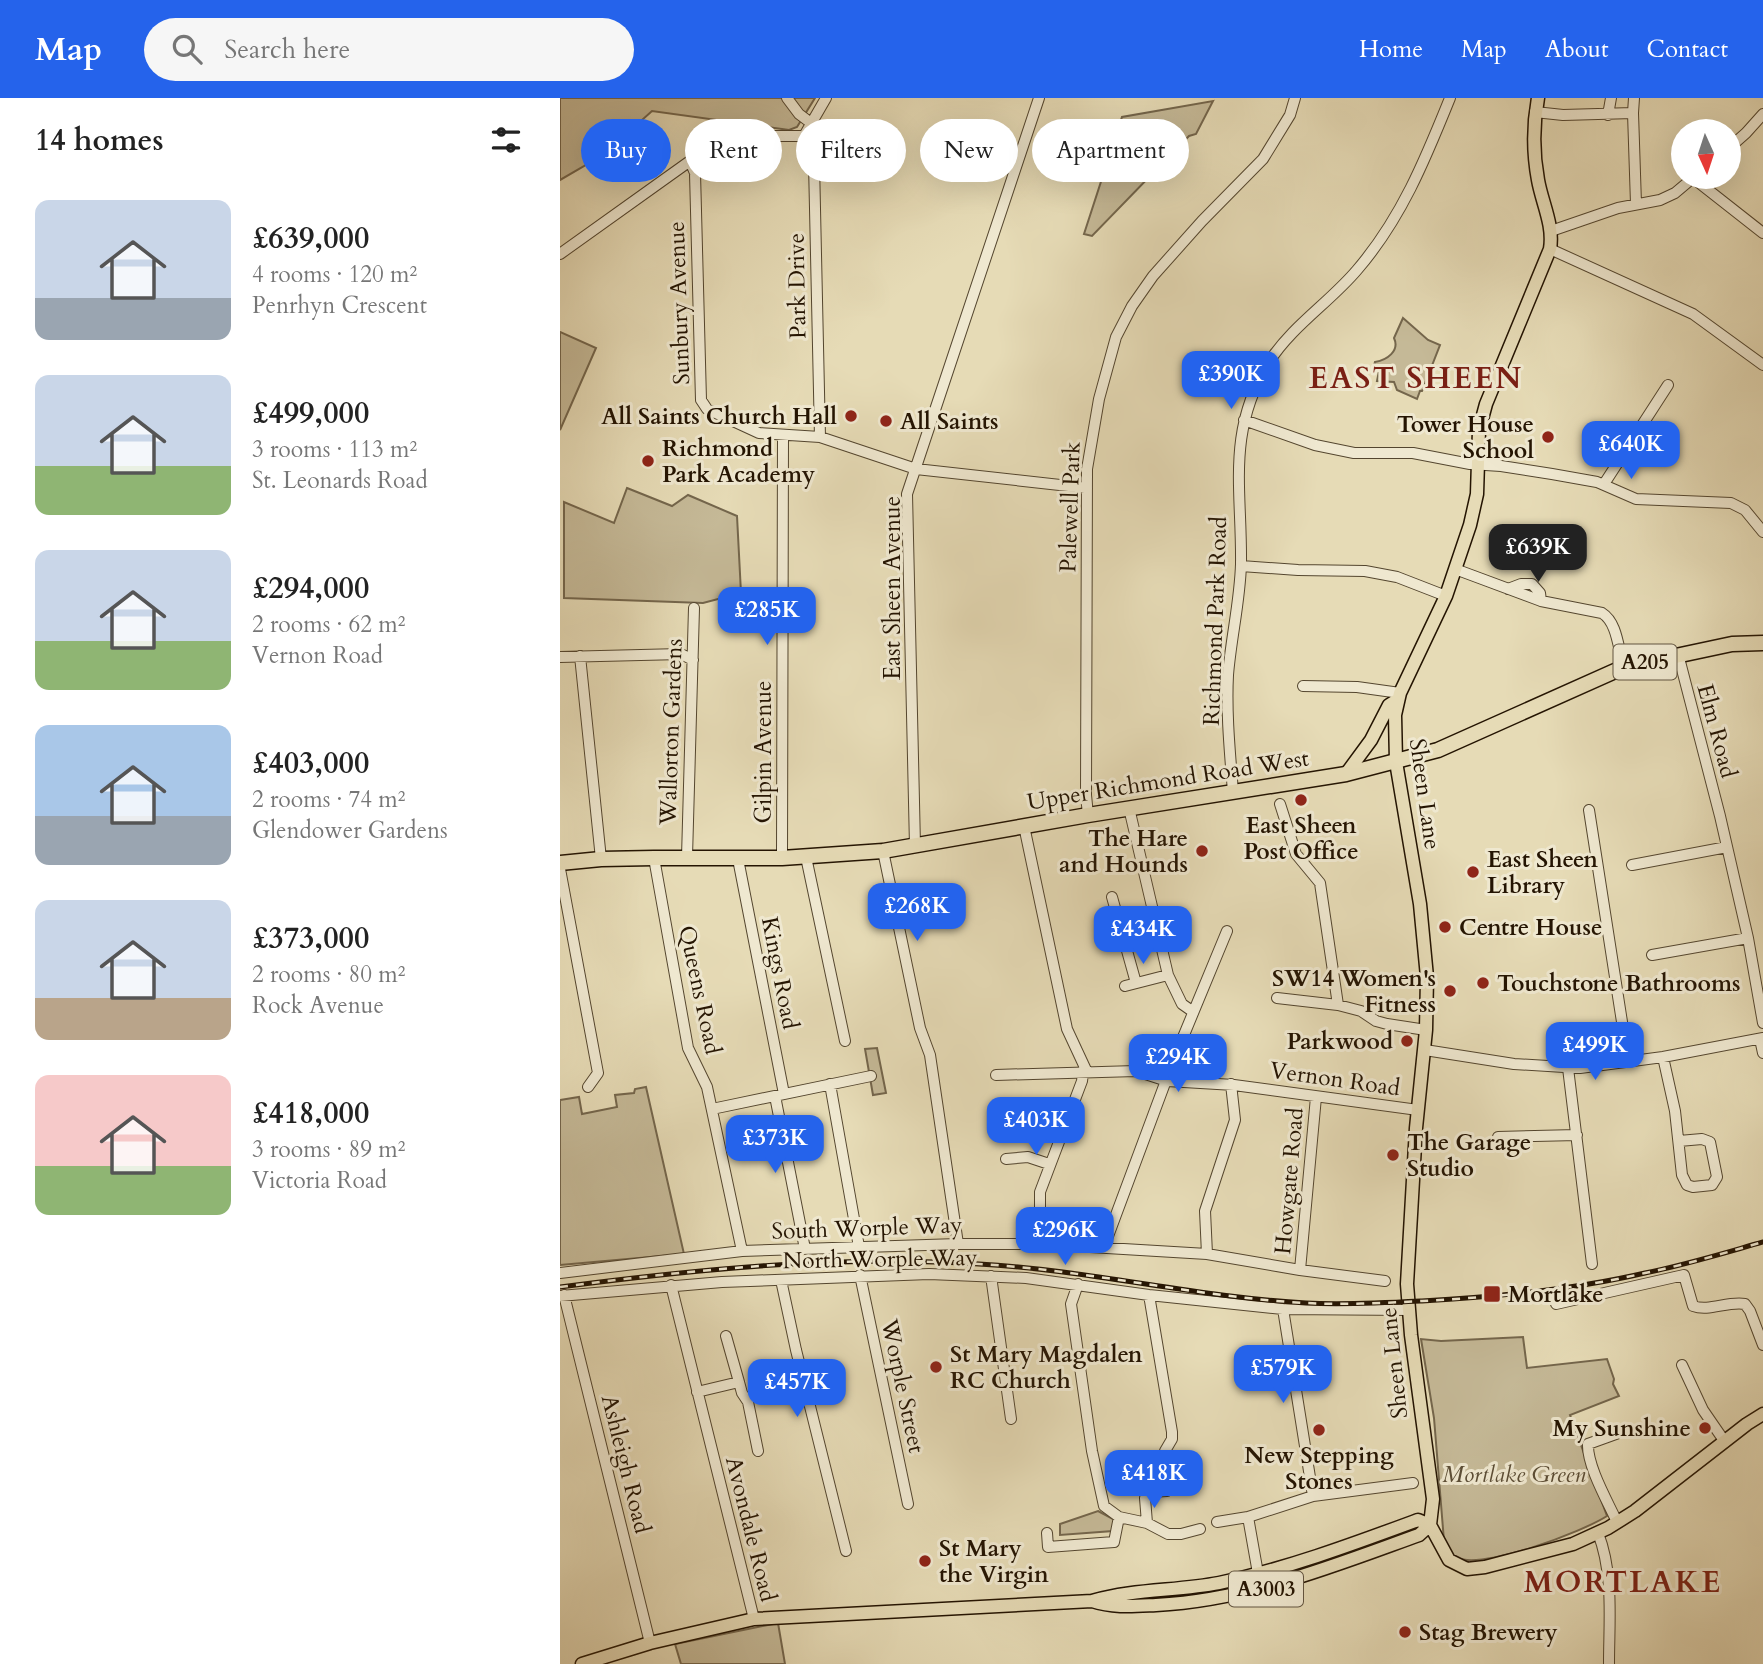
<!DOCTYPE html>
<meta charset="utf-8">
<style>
:root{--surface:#fff;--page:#f6f6f6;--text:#222;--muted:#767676;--accent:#2563eb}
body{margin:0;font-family:Cardo,serif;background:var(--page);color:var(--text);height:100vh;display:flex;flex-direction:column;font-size:26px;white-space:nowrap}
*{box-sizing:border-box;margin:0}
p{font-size:23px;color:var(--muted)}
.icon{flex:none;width:38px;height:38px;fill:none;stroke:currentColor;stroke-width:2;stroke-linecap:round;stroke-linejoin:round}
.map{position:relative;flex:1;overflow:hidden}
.side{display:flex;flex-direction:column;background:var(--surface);width:560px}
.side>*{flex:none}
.banner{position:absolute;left:21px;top:21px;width:665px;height:63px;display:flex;gap:14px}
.needle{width:46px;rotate:177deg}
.fabs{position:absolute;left:1111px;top:21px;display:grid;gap:14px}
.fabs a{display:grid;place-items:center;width:70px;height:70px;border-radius:50%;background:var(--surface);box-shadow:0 7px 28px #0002;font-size:35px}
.price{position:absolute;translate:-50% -60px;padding:0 16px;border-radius:14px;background:var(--accent);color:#fff;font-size:23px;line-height:46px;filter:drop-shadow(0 2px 4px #0008)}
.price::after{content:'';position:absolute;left:50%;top:42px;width:21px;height:16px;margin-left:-10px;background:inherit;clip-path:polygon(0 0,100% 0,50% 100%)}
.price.active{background:#222;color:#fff}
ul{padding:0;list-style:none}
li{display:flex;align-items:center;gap:21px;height:175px;padding:0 35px}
li span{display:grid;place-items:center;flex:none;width:196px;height:140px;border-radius:14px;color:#555}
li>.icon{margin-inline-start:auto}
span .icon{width:84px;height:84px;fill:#fffc;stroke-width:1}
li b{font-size:30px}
h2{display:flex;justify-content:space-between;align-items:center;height:84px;padding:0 35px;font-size:30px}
.pill{padding:0 24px;border-radius:32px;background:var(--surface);box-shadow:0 7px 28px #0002;font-size:24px;line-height:63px}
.pill.active{background:var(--accent);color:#fff}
header{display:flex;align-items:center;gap:42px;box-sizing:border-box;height:98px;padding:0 35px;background:var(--accent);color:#fff}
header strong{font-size:33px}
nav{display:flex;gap:38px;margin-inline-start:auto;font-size:24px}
.search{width:490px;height:63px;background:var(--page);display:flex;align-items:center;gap:18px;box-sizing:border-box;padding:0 24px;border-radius:38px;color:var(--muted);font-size:26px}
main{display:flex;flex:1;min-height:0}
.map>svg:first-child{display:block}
</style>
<header>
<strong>Map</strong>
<div class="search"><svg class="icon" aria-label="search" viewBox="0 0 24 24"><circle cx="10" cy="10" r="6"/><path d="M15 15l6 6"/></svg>Search here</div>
<nav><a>Home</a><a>Map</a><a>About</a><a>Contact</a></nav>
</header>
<main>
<section class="side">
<h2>14 homes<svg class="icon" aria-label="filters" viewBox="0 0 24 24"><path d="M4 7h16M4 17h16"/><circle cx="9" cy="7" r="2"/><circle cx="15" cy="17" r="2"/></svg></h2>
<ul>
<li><span style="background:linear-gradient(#c9d6e8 70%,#9aa5b1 0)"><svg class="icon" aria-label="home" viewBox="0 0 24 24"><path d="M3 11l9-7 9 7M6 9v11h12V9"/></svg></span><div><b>£639,000</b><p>4 rooms · 120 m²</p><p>Penrhyn Crescent</p></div></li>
<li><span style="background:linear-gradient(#c9d6e8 65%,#8fb573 0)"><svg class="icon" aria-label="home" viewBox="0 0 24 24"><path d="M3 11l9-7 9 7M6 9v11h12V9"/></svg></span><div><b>£499,000</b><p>3 rooms · 113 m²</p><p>St. Leonards Road</p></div></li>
<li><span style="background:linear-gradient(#c9d6e8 65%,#8fb573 0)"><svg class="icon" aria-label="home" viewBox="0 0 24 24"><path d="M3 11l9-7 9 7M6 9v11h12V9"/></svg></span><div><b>£294,000</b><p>2 rooms · 62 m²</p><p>Vernon Road</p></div></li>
<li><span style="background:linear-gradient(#a9c7e8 65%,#9aa5b1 0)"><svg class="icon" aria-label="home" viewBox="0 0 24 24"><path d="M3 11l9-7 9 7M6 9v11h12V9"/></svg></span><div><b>£403,000</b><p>2 rooms · 74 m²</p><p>Glendower Gardens</p></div></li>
<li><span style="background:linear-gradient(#c9d6e8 70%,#b9a48a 0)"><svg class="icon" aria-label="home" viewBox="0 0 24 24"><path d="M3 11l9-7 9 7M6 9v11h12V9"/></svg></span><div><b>£373,000</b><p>2 rooms · 80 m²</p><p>Rock Avenue</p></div></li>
<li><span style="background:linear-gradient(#f6c9c9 65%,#8fb573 0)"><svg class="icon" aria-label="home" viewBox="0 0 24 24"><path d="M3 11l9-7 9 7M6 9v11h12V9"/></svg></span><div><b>£418,000</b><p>3 rooms · 89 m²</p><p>Victoria Road</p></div></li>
</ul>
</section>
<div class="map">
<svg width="1203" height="1566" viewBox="0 0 1203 1566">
<rect width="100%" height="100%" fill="#e6dbb6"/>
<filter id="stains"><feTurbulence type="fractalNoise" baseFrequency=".00286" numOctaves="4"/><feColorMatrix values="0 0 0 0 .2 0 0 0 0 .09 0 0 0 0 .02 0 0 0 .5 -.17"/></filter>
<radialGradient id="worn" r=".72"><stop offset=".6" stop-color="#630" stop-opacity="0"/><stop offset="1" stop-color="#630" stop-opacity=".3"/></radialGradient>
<path fill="#c5b997" stroke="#74664c" stroke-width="2" d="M 0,0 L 255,0 L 237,29 L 229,32 L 92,13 L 43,57 L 0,82 Z
M 653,3 L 636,36 L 629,38 L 532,138 L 524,136 L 562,19 Z
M 843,220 L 868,242 L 880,247 L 862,293 L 860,293 L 857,301 L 837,292 L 834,284 L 817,283 L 819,273 L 813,271 L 815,264 C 827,262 840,253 834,240 Z
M 0,234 L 36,250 L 0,332 Z
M 67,390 L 112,408 L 128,397 L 177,418 L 181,495 L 143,505 L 4,500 L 4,404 L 54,425 Z
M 317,950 L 326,995 L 313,997 L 305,951 Z
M 86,989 L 124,1156 L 0,1167 L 0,1002 L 19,999 L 22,1016 L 57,1009 L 55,997 L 74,995 L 75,991 Z
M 963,1239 L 967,1270 L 1047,1261 L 1054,1281 L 1053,1286 L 1059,1298 L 1010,1317 L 1047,1418 C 1022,1434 925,1471 897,1460 C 889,1457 887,1451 884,1443 L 874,1320 L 861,1241 L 881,1243 Z
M 538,1413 L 555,1422 L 553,1433 L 500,1437 L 500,1426 Z
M 218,1525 L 225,1566 L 121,1566 L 115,1546 Z"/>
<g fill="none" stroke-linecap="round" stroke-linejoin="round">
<g stroke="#54462f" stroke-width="12">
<path id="minor" d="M 227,0 L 239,16 L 251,25
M 975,14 L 1003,17 L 1073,15 L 1074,0
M 1073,15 L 1076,106
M 1048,17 L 1051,0
M 244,38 L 252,50 L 254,65 L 260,339
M 244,38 L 266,0
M 1169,50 L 1186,35 L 1203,16
M 130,63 L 135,75 L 141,302 L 147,311 L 199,335 L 260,339 L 356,371 L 527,390
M 1133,80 L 1203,135
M 991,133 L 1058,110 L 1100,102 L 1115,95 L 1134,79
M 990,151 L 1133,216 L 1203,267
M 0,156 L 130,63 L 182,40 L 198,38 L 244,38
M 684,322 L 755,347 L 794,355 L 853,355 L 910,366 L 941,368 L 992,376 L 1037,384 L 1076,401 L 1171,405 L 1185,412 L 1203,434
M 1044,386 L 1108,287
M 681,468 L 738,472 L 805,473 L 837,479 L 886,498
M 895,471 L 981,503 L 1042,515 C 1058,525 1058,552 1064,569
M 948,491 L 961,486 L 972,486 L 980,495 L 981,503
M 1118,556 L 1160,718 L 1188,840 L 1203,925
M 20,558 L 41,761
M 0,559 L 121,556 L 133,562
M 743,588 L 797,589 L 840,595
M 673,694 C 670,655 666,615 668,577 C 671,540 680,503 681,466 C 682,391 666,334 709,264 C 732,228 770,204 797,172 C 841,121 865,62 890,0
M 720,706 L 736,756 L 760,785 L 778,907 L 801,913 L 816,923 L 827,926 L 866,932
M 569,710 L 608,877 L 622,906 L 632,913
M 1029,712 L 1067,956
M 528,717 L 526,697 L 527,371 L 539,301 L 556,239 L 572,208 L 593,178 L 642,123 L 703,61 L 730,17 L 735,0
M 464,728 L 507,931 L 527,974
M 355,748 L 347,396 L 479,0
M 323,753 L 360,930 L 370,957 L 398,1146
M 127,759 L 134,510
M 246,759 L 285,943
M 94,760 L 128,950 L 147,989 L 182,1153
M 222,760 L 223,337
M 178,761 L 224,996
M 1072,767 L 1167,749
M 0,771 L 38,975 L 28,989
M 552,799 L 576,885
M 540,837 L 560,832
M 1092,857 L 1188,840
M 565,888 L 608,877
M 717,900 L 778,907
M 1200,941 L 1203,955
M 865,952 L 954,966 L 1020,970 L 1103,959 L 1203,940
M 1103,959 L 1115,1013 L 1122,1077 L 1127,1087 L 1133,1089 L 1152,1087 L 1157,1079 L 1150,1044 L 1142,1041 L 1119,1043
M 1008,970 L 1032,1166
M 436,977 L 576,973 L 607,983 L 674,987 L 858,1012
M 270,986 L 299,1149
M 215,998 L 245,1151
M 152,1011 L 311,978
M 938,1039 L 1017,1037
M 446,1061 L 468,1059 L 489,1066
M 480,1146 L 480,1094 L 522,983 L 523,975
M 544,1149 L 614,961 L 667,833
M 647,1156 L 645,1113 L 675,1022 L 671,986
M 740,1172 L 756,999
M 0,1175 L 182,1153 L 398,1146 L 480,1146 L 647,1156 L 740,1172 L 825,1183
M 300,1177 L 348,1406
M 431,1178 L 451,1321
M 221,1182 L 236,1252 L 286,1453
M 518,1186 L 511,1206 L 532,1353 L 544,1408 L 559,1419 L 587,1425 L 608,1436 L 621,1436 L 640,1431
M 111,1187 L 194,1521
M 4,1197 L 90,1545
M 0,1198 L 162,1184 L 369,1176 L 466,1180 L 589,1197 L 723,1211 L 849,1212
M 996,1206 L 1124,1177 L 1133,1208 C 1149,1214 1167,1203 1185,1206 L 1190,1213 L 1203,1247
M 723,1211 L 753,1398
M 166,1238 L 179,1284
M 1122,1267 L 1143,1312 L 1165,1344
M 137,1294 L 179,1284 L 182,1295 L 188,1304 L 198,1353
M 688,1419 L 699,1481
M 657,1424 L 688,1419 L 753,1398 L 853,1385
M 1057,1424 C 1048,1404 1027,1368 1028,1346 L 1064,1333
M 587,1425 L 585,1400 L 590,1394 L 607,1393 L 611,1389 L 605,1353 L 612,1341 L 612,1334 L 589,1197
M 487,1435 L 488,1449 L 554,1444 L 559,1419
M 1038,1435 C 1054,1476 1049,1523 1049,1566"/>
</g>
<g stroke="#241402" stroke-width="15">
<path id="major" d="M 786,676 L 811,642 L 829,607 L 837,602
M 870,1427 L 873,1401 L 851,1237 L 847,1186 L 856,1030 L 866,932 L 867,879 L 860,806 L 836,664 L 835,617 L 840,595 L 886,498 L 910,427 L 917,396 L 919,332 L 926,306 L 990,151 C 994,127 982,105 978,82 C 973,55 973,27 978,0
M 870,1427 L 889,1462 L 907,1471 L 925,1469 L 1013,1446 L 1048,1430 L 1075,1413 L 1187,1326 L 1203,1316
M 532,1503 C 553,1510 574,1508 596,1507 C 689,1502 773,1468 859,1437 L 870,1427
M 22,1566 L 90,1545 L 194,1521 L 532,1503 C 573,1491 617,1493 659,1485 C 726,1471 793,1446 858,1422 L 870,1427"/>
</g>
<g stroke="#241402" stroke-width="17">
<path id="highway" d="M 0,765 L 41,761 L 94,760 L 222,760 L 323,753 L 528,717 L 786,676 L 878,652 L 1064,569 L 1172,546 L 1203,545"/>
</g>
<use href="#minor" stroke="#efe8d0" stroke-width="10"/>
<use href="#major" stroke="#e6dbb6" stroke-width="12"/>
<use href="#highway" stroke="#e6dbb6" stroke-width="14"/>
<g stroke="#241402" stroke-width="5">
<path id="rail" d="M 0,1189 C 139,1171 279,1157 419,1166 C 529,1172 636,1199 746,1205 C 785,1207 823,1205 862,1203 C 936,1199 1012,1192 1085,1175 C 1125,1167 1164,1155 1203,1144"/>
</g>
<use href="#rail" stroke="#efe8d0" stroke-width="2.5" stroke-dasharray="8" stroke-linecap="butt"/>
</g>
<g fill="#8f2418" stroke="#efe8d0" stroke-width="2.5">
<circle cx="291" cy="318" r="7"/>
<circle cx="326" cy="323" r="7"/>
<circle cx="988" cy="339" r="7"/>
<circle cx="88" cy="363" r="7"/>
<circle cx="741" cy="702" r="7"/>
<circle cx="642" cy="753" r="7"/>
<circle cx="913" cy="774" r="7"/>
<circle cx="885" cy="829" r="7"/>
<circle cx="923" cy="885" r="7"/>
<circle cx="890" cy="893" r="7"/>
<circle cx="847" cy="943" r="7"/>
<circle cx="833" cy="1057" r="7"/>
<rect x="923" y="1187" width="18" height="18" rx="3.5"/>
<circle cx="376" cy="1269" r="7"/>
<circle cx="1145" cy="1330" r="7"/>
<circle cx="759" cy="1332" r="7"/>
<circle cx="365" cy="1463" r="7"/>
<circle cx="845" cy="1534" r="7"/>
</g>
<g text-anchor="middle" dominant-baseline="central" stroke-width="6" stroke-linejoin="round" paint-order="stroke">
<g fill="#efe8d0" stroke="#615440" stroke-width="2">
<rect x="1053.5" y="546.5" width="63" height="35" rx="5"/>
<rect x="669" y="1473.5" width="74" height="35" rx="5"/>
</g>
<g font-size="21" font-weight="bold" fill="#241402">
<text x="1085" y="564">A205</text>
<text x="706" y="1491">A3003</text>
</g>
<g font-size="23" fill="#241402" stroke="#efe8d0">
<text transform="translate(237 188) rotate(-91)">Park Drive</text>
<text transform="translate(119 205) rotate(-92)">Sunbury Avenue</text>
<text transform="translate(510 409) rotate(-88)">Palewell Park</text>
<text transform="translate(332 490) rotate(-90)">East Sheen Avenue</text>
<text transform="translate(655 523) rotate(-88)">Richmond Park Road</text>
<text transform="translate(1157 633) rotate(75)">Elm Road</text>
<text transform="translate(111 634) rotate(-88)">Wallorton Gardens</text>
<text transform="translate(203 654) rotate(-90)">Gilpin Avenue</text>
<text transform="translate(608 682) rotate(-9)">Upper Richmond Road West</text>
<text transform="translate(865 696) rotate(82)">Sheen Lane</text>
<text transform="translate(220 875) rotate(79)">Kings Road</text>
<text transform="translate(140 892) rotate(78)">Queens Road</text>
<text transform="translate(775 981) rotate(8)">Vernon Road</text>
<text transform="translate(729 1083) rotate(-85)">Howgate Road</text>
<text transform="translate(307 1130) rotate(-2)">South Worple Way</text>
<text transform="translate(320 1161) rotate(-1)">North Worple Way</text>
<text transform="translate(834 1265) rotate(-96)">Sheen Lane</text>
<text transform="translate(343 1288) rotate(78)">Worple Street</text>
<text transform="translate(66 1366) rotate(76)">Ashleigh Road</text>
<text transform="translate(191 1431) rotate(76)">Avondale Road</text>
</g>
<g font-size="23" font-weight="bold" fill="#241402" stroke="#efe8d0" text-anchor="start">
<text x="277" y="318" text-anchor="end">All Saints Church Hall</text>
<text x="340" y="323">All Saints</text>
<text x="974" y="326" text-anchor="end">Tower House<tspan x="974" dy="26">School</tspan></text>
<text x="102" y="350">Richmond<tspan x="102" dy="26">Park Academy</tspan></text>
<text x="741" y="727" text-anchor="middle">East Sheen<tspan x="741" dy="26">Post Office</tspan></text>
<text x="628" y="740" text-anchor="end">The Hare<tspan x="628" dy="26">and Hounds</tspan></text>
<text x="927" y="761">East Sheen<tspan x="927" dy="26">Library</tspan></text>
<text x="899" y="829">Centre House</text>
<text x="876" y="880" text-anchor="end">SW14 Women's<tspan x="876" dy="26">Fitness</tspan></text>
<text x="937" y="885">Touchstone Bathrooms</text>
<text x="833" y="943" text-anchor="end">Parkwood</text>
<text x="847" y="1044">The Garage<tspan x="847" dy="26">Studio</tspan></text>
<text x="948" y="1196">Mortlake</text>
<text x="390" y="1256">St Mary Magdalen<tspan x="390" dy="26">RC Church</tspan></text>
<text x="1131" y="1330" text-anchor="end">My Sunshine</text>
<text x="759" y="1357" text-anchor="middle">New Stepping<tspan x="759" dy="26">Stones</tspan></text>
<text x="379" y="1450">St Mary<tspan x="379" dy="26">the Virgin</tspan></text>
<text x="859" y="1534">Stag Brewery</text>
</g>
<g font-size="23" font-style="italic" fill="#5c4e36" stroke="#efe8d0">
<text x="954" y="1376">Mortlake Green</text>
</g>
<g font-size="30" font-weight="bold" letter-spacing="2" fill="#7a1f14" stroke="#efe8d0">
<text x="856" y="280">EAST SHEEN</text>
<text x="1063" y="1484">MORTLAKE</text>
</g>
</g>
<rect width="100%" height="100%" filter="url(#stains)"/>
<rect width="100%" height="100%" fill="url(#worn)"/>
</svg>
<div class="fabs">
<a><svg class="needle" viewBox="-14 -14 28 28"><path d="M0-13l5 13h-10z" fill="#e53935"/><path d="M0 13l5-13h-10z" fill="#767676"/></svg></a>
</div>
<b class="price" style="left:671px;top:313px">£390K</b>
<b class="price" style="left:1071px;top:383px">£640K</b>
<b class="price active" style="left:978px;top:486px">£639K</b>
<b class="price" style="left:207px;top:549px">£285K</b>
<b class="price" style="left:357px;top:845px">£268K</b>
<b class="price" style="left:583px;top:868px">£434K</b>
<b class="price" style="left:1035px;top:984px">£499K</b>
<b class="price" style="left:618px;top:996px">£294K</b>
<b class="price" style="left:476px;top:1059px">£403K</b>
<b class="price" style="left:215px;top:1077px">£373K</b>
<b class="price" style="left:505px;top:1169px">£296K</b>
<b class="price" style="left:723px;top:1307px">£579K</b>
<b class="price" style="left:237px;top:1321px">£457K</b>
<b class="price" style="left:594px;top:1412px">£418K</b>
<div class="banner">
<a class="pill active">Buy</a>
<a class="pill">Rent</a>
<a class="pill">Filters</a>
<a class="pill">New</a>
<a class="pill">Apartment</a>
</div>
</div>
</main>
